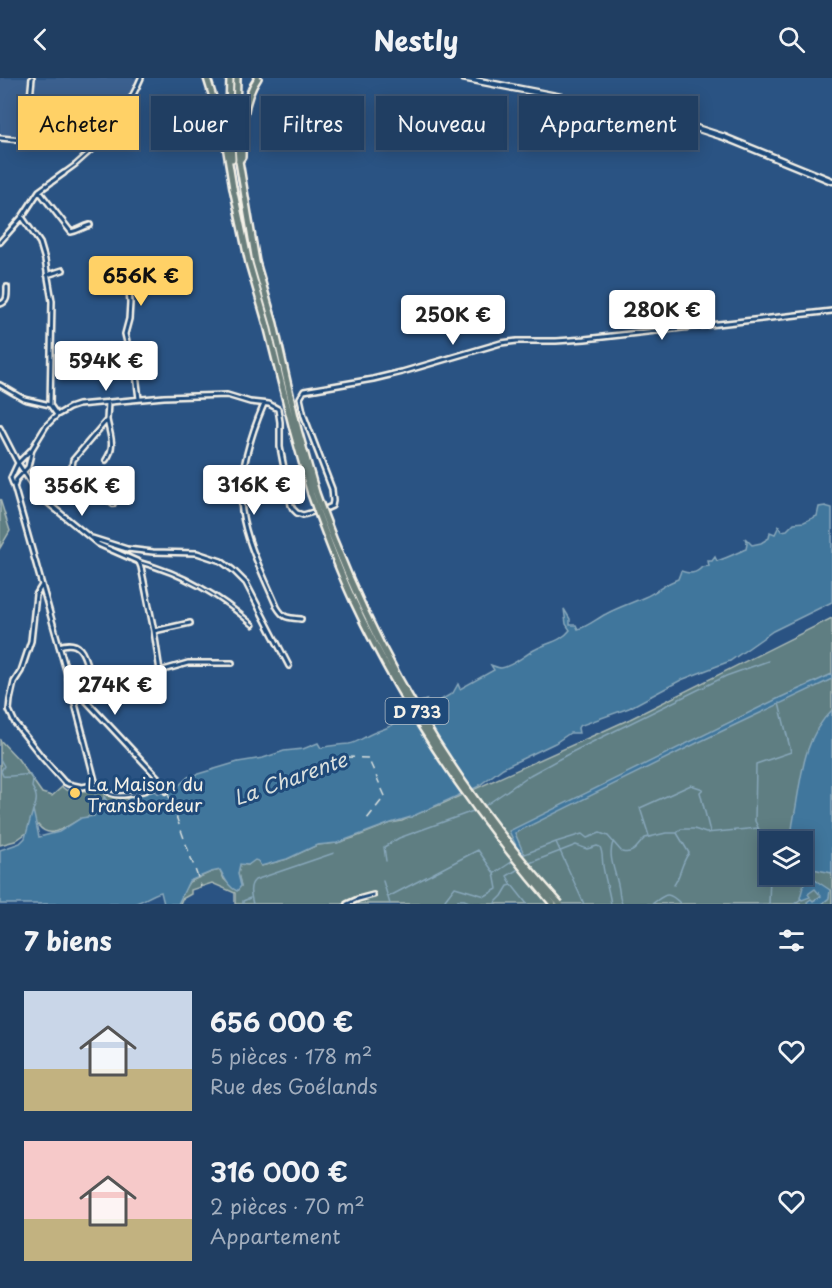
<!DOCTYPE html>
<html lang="fr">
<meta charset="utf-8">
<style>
:root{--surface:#203e62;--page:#284568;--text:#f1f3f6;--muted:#a2aebe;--line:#3d5777;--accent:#ffd166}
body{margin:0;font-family:"Playpen Sans",sans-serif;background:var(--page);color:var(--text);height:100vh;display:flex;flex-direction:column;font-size:22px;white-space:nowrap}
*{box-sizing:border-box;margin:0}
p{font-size:20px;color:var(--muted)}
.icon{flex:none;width:33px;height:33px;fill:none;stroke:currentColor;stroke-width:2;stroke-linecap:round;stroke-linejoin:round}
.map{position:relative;height:826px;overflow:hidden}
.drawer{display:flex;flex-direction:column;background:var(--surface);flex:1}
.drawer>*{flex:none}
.hud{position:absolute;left:18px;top:18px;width:796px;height:54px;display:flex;gap:12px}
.tools{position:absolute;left:759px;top:753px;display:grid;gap:12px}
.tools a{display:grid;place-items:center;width:54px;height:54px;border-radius:0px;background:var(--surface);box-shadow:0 3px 15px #0003,0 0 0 2px var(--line);font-size:30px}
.price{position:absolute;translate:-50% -51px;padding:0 14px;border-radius:6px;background:#fff;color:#222;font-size:20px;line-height:39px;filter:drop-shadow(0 2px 3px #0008)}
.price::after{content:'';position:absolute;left:50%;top:36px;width:18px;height:14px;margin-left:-9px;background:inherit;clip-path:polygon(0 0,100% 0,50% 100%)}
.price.selected{background:var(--accent);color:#111}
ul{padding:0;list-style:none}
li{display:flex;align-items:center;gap:18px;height:150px;padding:0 24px}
li span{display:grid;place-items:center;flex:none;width:168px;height:120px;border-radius:0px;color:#555}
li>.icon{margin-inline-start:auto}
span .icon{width:72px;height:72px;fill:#fffc;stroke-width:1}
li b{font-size:26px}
h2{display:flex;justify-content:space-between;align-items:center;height:72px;padding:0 24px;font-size:26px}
.pill{padding:0 21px;border-radius:0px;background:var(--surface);box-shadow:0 3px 15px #0003,0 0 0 2px var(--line);font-size:21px;line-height:54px}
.pill.selected{background:var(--accent);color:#111}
header{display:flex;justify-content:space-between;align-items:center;height:78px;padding:0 24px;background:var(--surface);font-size:27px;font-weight:700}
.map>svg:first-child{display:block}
</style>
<header><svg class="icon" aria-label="back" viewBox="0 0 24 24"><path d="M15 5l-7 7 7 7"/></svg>Nestly<svg class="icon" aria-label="search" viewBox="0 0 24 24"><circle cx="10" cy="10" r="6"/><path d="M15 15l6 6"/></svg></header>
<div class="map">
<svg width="832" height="826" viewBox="0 0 832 826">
<rect width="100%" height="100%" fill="#2a5383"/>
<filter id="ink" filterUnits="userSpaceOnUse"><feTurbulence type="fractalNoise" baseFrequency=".0167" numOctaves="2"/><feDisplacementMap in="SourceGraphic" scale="12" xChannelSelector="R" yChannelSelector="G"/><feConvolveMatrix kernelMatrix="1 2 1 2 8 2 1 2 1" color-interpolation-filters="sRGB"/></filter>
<g filter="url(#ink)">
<path fill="#3b608f" d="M 0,0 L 137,0 L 134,9 L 113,45 L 103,60 L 88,71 L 0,64 Z"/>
<path fill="#5e7e82" stroke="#a9b8b5" stroke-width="1.5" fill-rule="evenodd" d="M 0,421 L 10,453 L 0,470 Z
M 832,540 L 832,826 L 235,826 L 235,815 L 212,805 L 191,812 L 191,816 L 182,821 L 180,826 L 175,826 L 189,804 L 211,794 L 220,792 L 224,801 L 233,810 L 241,808 L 238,796 L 240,786 L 248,787 L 254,782 L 258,782 L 261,788 L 287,781 L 317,767 L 337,765 L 353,760 L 391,745 L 402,743 L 419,735 L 444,725 L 630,641 ZM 770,764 L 802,764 L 802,796 L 770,796 Z
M 0,662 L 18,681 L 42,715 L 52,718 L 62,709 L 66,712 L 85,713 L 94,710 L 102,710 L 113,718 L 127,720 L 128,724 L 126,729 L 115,733 L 110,729 L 104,719 L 104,729 L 101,730 L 96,718 L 94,723 L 96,733 L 94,738 C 89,739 83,739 79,742 C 66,748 50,763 38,747 L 15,763 L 0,767 Z"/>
<path fill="#40769c" stroke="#88a7ba" stroke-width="1.5" d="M 825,428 L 832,430 L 832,524 L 773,553 L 730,583 L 681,602 L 629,630 L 579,648 L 578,650 L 579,655 L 570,655 L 555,665 L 503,690 L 477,709 L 411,739 L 391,745 L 337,765 L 317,767 L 287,781 L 261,788 L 258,783 L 255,782 L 248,787 L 240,786 L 238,796 L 241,808 L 237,813 C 228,809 225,800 220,792 L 211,794 L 189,803 L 178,826 L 164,826 L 161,814 C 152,816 144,823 134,826 L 0,826 L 0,772 L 20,765 L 25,760 L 33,732 L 39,759 L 59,754 L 81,740 L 94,738 L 96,733 L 94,723 L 95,717 L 101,730 L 104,729 L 104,718 L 110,729 L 115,733 L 126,729 L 128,724 L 127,717 L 134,718 L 154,713 L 159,716 L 176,710 L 188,699 L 238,684 L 263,680 L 284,673 L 303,671 L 318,665 L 321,670 C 331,667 339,667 349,666 C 357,665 364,659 371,656 C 381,651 390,651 397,643 L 396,639 L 403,629 L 426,622 L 424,625 L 426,628 L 429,629 L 453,615 L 458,606 L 460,611 L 494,592 L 491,587 C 494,588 498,590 501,590 C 514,588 524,577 536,571 C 547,565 562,563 570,552 L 566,546 L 564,531 L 570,541 L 570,547 L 576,547 L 578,551 C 589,548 596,541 606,536 C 619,529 632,525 645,519 C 657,514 666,505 678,501 L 681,493 C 690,496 696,496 702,489 L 709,488 L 708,483 L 712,483 L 715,479 L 717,483 C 727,480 736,475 746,471 L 747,466 L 745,460 L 752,467 L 761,465 L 769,460 L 770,454 L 775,456 L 779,448 L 782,453 L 787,452 L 794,445 L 804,444 L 817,438 L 819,429 Z
M 832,596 L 832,601 L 697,665 L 515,755 L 524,776 L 521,778 L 509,753 L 777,621 Z
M 832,632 L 832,795 L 808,790 L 803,787 L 802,764 L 791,763 C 791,750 795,736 797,722 C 802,690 807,656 832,632 Z
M 815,802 L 830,812 L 829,820 L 822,826 L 808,826 L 807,824 L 811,821 L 813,823 L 821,818 L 815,811 L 808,816 L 810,819 L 802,822 L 800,820 L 804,805 Z"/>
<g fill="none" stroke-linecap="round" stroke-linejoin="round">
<path stroke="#88a7ba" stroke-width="1.5" d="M 0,681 L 4,688 L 1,693 L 3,698 C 12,699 21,696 30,697 L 33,703 L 32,709 C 37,717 38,723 33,732
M 483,729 L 530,697 L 572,674 L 726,598 L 768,583
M 678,754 L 681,751 L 694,751 L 706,755 L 758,750
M 649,758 L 640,730 L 691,707 L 703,711 L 700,714 L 710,754
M 556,764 L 582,756 L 587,760 L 600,755 L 608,758 L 622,774 C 635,777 637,767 645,760 L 666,755 L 677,755 L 689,775 C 681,785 681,797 674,807
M 613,764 C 607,780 617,796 619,812 C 620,818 619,821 623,826
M 770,775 L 755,743 L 756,686 L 791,674 L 779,625
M 522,777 L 556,764 L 584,826
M 386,783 L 384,769 L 399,760 L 476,732
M 527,786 L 576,767 L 587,771 L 597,768 L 600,769 C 603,775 602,781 603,788 C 605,801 609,813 611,826
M 495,795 L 513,783
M 383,803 L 390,826
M 512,807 L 507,798 L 520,790
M 388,819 L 478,772 L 494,795 L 497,811 L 485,818 L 455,809 L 445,822 L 446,826
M 243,826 L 243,823 L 250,820
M 253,826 C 251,818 248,808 255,802 L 334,775
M 458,826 L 458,822 L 464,822 L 474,826
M 494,826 L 502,818 L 508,808 L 512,807 L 527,826
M 652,826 C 666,816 667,812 681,826
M 769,826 L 770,796
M 794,826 L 801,821
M 807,826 L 816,826"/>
<path stroke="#d9dfdd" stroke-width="1.5" stroke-dasharray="8 6" stroke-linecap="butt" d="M 346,679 L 368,680 L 385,718 L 367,741
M 167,713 L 201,808"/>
<g stroke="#f4f1e8" stroke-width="7">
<path id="pedestrian" d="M 64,95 L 75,87 L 94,70
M 139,484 C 184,496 219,517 253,547
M 94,705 C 100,708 105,713 111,716 C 122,721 153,712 163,705"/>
</g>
<g stroke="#f4f1e8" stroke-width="8">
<path id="minor" d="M 0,60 L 95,69 C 115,49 130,26 141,0
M 26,62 L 32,0
M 39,113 L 71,154 C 78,153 82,149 90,147
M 22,139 L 40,165 L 45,182 L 52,223 L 50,327
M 0,164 L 22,139 L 39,113 L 64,95
M 123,194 L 127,193 L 127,184 L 121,184 L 121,192 L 129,211 L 130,225 L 129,241 L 125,256 L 129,273 L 135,288 L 139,321
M 47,197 L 63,192
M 0,226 C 8,224 7,217 7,209
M 0,307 L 24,321 L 50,327 L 57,337
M 108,324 L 107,342 L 73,382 L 72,389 L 76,397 L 113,426
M 264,326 C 251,356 237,400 242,433 C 247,467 264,498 277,529 C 285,542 288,539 301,541
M 0,350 L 18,385 L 35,411 L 48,425 L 98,466 L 139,484 L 141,489 L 154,553 L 160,593
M 106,382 C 116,368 110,358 107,342
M 15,407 L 16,402 L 28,389 L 32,371
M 323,432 L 332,428 L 333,423 L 332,411 L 304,338 L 300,320 L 304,313 L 373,301 L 402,294 L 501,265 L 517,263 L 556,263 L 585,261 L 832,233
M 92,460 L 127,471 L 153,474 L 197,475 L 221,483 L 233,492 L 246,505 L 289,588
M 42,507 L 36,517 L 31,563 L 21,593 L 14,604 L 10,622 L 9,632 L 15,645 L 41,678 L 64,704 L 68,706 L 82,709 L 93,707 L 95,703 L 71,610 L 14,408 L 11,400 L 18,385 L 32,371 L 46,348 L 57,337 L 69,330 L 78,327 L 164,319 L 227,317 L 250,324 L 269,326 L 278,331 L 280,344 L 280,369 L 291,427 L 293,431 L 297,435 L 303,437 L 317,433
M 154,553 L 190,545
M 59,568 C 85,559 85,584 91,601 L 95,604 L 160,593 L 188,585 L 232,585
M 71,610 L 76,612 L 163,705 L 166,713
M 347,826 L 358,821 L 373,817"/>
</g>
<g stroke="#f4f1e8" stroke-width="9">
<path id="secondary" d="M 463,0 L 617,30 L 671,42 L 724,59 L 832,103"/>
</g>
<g stroke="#f4f1e8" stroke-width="10">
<path id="primary" d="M 239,83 L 256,184 L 274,246 L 298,352 L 316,415
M 233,110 L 249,185 L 267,247 L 293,351 L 311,416"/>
</g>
<g stroke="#f4f1e8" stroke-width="10">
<path id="trunk" d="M 207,0 L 224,55 L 233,110
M 230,0 L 229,33 L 232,81
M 237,0 L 236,35 L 239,83
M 239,83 L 242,79 C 242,52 242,23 258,0"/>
</g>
<use href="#pedestrian" stroke="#1f4a7a" stroke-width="2"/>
<use href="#minor" stroke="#1f4a7a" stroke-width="3"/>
<use href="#secondary" stroke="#1f4a7a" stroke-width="4.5"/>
<use href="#primary" stroke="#6b7f7c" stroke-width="5"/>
<use href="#trunk" stroke="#6b7f7c" stroke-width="5"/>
<g stroke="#f4f1e8" stroke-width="10" stroke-linecap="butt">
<path id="primary-bridge" d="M 316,415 C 370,567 451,707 560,826
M 311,416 C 324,452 337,488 353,522 C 405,633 473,734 553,826"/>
</g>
<use href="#primary-bridge" stroke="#6b7f7c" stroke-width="5"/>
</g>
</g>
<circle fill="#ffd166" stroke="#1f4a7a" stroke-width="2" cx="75" cy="715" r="6"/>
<g text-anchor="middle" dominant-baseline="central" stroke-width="6" stroke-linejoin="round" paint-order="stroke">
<rect fill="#1f4a7a" stroke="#b4bfc7" stroke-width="1.5" x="385.5" y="620" width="63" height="26" rx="4.5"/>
<g font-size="16" font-weight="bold" fill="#f4f1e8">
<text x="417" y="633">D 733</text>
</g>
<g font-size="18" fill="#f4f1e8" stroke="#1f4a7a" text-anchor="start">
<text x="87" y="705">La Maison du<tspan x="87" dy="21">Transbordeur</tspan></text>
</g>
<g font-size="20" font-style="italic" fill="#d9dfdd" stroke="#1f4a7a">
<text transform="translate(290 700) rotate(-20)">La Charente</text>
</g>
</g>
</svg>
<div class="tools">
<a><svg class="icon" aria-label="layers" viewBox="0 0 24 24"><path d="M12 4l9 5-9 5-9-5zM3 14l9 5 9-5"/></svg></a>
</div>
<b class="price selected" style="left:141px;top:229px">656K €</b>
<b class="price" style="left:662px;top:263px">280K €</b>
<b class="price" style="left:453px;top:268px">250K €</b>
<b class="price" style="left:106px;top:314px">594K €</b>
<b class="price" style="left:254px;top:438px">316K €</b>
<b class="price" style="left:82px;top:439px">356K €</b>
<b class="price" style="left:115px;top:638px">274K €</b>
<div class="hud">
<a class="pill selected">Acheter</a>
<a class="pill">Louer</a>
<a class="pill">Filtres</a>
<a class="pill">Nouveau</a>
<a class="pill">Appartement</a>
</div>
</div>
<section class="drawer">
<h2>7 biens<svg class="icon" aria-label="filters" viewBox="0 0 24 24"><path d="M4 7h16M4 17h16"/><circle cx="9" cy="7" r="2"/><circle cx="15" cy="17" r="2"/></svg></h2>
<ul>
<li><span style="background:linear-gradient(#c9d6e8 65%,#c2b280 0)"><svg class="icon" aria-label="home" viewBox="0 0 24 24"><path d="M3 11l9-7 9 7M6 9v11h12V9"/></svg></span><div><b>656 000 €</b><p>5 pièces · 178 m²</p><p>Rue des Goélands</p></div><svg class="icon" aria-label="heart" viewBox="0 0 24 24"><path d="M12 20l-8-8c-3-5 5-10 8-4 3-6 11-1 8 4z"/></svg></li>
<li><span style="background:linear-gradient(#f6c9c9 65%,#c2b280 0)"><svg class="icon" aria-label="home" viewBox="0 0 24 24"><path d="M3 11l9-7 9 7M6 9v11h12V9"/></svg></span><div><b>316 000 €</b><p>2 pièces · 70 m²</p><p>Appartement</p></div><svg class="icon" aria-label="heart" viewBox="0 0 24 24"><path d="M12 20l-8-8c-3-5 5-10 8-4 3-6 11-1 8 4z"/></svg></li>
</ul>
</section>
